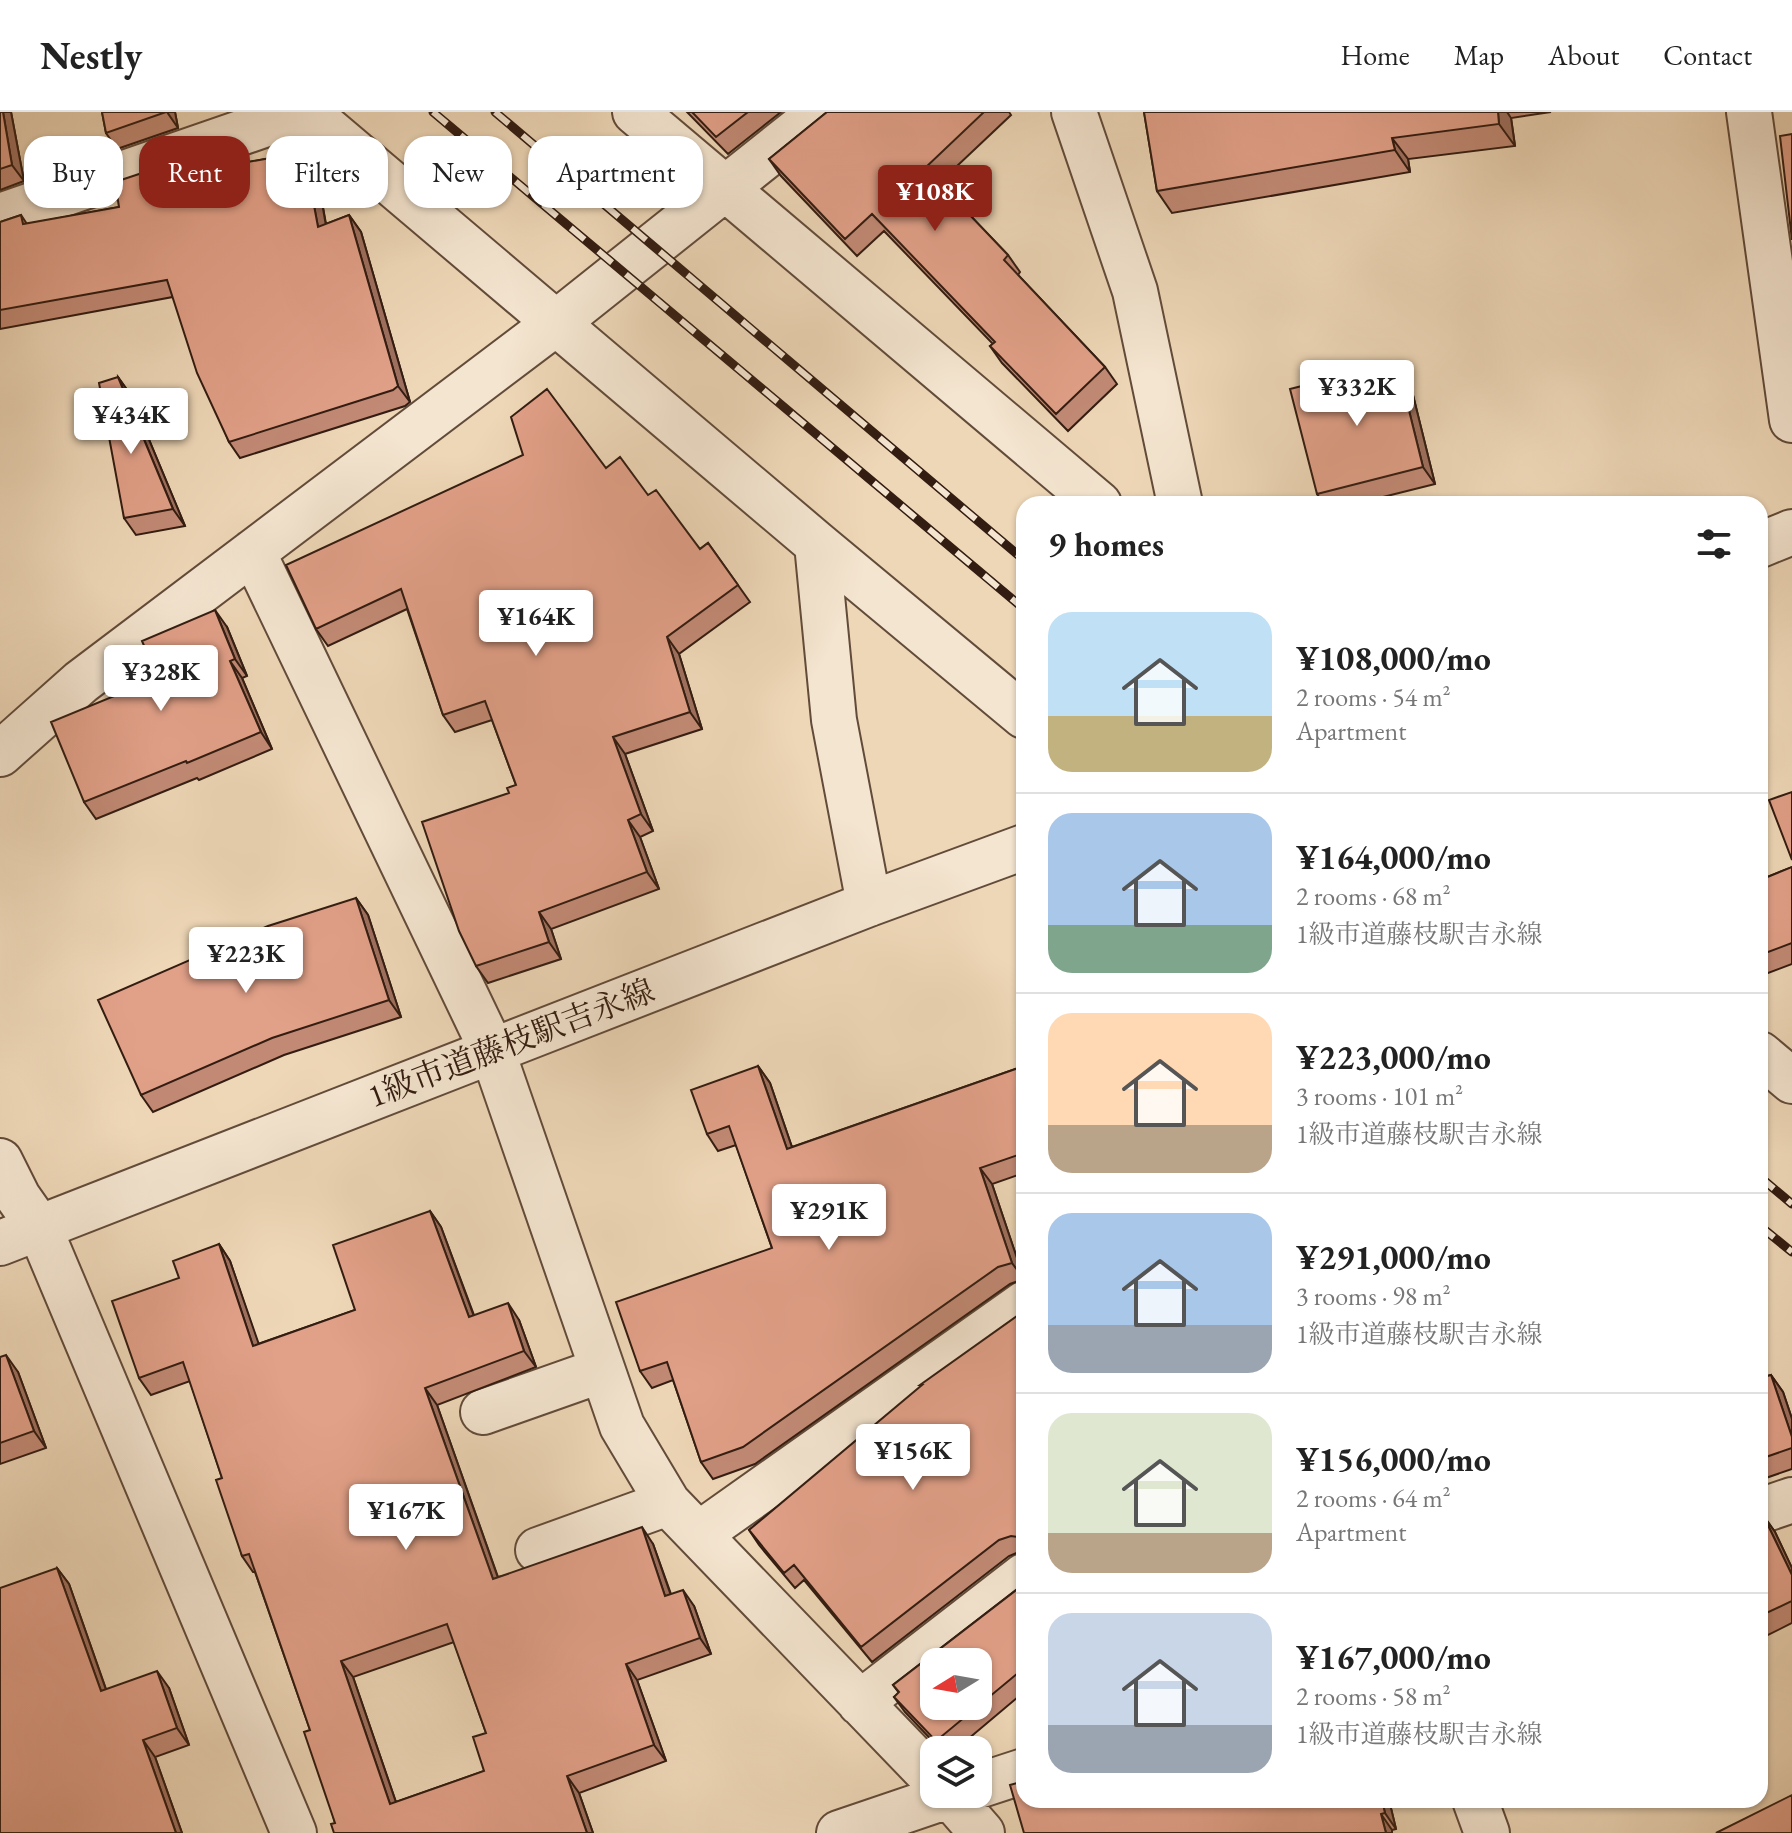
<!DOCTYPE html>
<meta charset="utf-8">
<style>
:root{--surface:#fff;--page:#f6f6f6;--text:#222;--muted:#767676;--line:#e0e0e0;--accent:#8f2418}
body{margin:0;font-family:"EB Garamond","Noto Serif JP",serif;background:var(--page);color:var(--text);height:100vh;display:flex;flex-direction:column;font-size:30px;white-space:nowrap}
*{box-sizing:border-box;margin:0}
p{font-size:26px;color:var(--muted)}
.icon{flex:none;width:44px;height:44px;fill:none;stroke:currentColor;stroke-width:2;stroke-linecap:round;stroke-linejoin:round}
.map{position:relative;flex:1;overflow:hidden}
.panel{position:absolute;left:1016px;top:384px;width:752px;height:1312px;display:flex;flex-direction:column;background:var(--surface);border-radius:24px;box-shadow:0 2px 6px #0004}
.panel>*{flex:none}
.banner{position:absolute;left:24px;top:24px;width:760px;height:72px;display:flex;gap:16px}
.needle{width:52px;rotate:259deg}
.buttons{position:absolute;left:920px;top:1536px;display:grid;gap:16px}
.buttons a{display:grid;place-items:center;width:72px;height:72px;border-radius:16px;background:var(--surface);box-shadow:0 2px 6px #0004;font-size:40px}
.price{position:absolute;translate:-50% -68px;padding:0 18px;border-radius:8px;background:#fff;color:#222;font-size:26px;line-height:52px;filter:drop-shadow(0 2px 4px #0008)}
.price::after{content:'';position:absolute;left:50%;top:48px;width:24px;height:18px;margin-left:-12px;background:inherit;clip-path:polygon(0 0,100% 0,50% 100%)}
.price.active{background:var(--accent);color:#fff}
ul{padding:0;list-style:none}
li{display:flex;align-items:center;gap:24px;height:200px;padding:0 32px}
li+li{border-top:2px solid var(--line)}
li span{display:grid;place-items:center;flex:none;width:224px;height:160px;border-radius:24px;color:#555}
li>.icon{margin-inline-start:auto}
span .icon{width:96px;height:96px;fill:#fffc;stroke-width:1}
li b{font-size:34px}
h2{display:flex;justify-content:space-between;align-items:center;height:96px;padding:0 32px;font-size:34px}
.tag{padding:0 28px;border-radius:24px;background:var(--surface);box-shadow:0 2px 6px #0004;font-size:28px;line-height:72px}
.tag.active{background:var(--accent);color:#fff}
header{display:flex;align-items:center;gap:48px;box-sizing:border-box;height:112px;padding:0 40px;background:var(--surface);border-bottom:2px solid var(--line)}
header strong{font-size:38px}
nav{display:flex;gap:44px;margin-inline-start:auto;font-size:28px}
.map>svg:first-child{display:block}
</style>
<header>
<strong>Nestly</strong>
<nav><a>Home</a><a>Map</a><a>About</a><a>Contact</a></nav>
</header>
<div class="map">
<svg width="1792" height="1721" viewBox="0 0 1792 1721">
<rect width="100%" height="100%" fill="#eed7b7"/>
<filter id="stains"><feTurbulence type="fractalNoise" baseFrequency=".0025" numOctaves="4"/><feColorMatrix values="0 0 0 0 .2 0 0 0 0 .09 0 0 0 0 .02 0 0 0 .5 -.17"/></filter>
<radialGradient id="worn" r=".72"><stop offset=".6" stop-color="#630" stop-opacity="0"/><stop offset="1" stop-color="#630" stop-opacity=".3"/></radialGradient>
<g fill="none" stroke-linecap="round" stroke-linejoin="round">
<g stroke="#624b3a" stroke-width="48">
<path id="minor" d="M 307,0 L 817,432 L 1024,604
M 635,0 L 1099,392
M 1074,0 L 1135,179 L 1180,392
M 1749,0 L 1792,308
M 0,104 L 301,0
M 817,432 L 834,608 L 869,792
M 1760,433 L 1792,420
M 253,440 L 492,938 L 622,1314 L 668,1391 L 934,1667
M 0,642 L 81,570 L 556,211 L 821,0
M 1760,942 L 1792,969
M 0,1049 L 18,1085 L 39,1115 L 294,1721
M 0,1131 L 869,792 L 1024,735
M 483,1300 L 602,1258
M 1760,1399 L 1792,1388
M 699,1422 L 1024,1192
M 538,1438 L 668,1391
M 860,1591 L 1024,1464
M 978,1674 L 1024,1659
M 948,1682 L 982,1721
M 1475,1688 L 1487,1721
M 839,1721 L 954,1682"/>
</g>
<use href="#minor" stroke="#f4e5d0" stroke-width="44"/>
<g stroke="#331c11" stroke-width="9">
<path id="rail" d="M 433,0 L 1024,497
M 495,0 L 1024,448
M 1760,1065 L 1792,1092
M 1760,1114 L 1792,1140"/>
</g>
<use href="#rail" stroke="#f4e5d0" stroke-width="6" stroke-dasharray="18" stroke-linecap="butt"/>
</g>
<path fill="#c28a75" stroke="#331c11" stroke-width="2" fill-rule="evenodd" d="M 0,0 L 11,0 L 24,69 L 0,78 Z
M 102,0 L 175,0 L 178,16 L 117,37 L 106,21 Z
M 687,0 L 781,0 L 728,42 Z
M 827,0 L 1009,0 L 1011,3 L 939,71 L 1008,143 L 1020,160 L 1018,163 L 1105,255 L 1117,272 L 1068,319 L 1002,251 L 990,234 L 993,232 L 884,119 L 857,144 L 781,64 L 769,47 Z
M 1144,0 L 1551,0 L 1511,6 L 1515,34 L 1408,47 L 1410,60 L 1172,101 L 1157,79 Z
M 304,40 L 316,56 L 326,112 L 349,103 L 361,120 L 410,290 L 405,294 L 240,346 L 229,330 L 173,185 L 0,217 L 0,110 L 21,103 L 27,112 L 119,95 L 175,50 L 181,57 L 202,53 L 205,58 Z
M 1397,250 L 1409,267 L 1435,372 L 1355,392 L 1324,392 L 1317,382 Z
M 118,265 L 130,282 L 185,414 L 136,423 L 124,406 Z
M 606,356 L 648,383 L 700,437 L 708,431 L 750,490 L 679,542 L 702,617 L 625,642 L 653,719 L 640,725 L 659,777 L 551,817 L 561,847 L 488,871 L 476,854 L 509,681 L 516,673 L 492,608 L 455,620 L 443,603 L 407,497 L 328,534 L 316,517 Z
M 227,515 L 247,564 L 242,566 L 272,637 L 199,668 L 197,666 L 96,707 L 84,690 L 158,566 Z
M 1792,755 L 1792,852 L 1760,864 L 1760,768 Z
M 356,786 L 368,803 L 401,905 L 284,943 L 153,1000 L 141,983 Z
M 758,954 L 770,971 L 792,1035 L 1024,954 L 1024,1061 L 992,1072 L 1024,1167 L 1010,1172 L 755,1352 L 713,1367 L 701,1350 L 673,1268 L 652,1276 L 640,1259 L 772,1136 L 736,1033 L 718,1039 L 707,1022 Z
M 430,1099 L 441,1115 L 474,1203 L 519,1208 L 536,1255 L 437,1293 L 498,1465 L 653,1432 L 671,1482 L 694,1494 L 711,1542 L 637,1568 L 666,1649 L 579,1681 L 593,1721 L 334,1721 L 335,1711 L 310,1618 L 255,1460 L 253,1460 L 242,1444 L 222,1366 L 190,1269 L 151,1283 L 139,1266 L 179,1166 L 219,1132 L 230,1149 L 258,1232 L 355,1198 ZM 454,1530 L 486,1621 L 484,1659 L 396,1690 L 353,1565 Z
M 1024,1199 L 1024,1440 L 1021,1439 L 1009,1444 L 872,1550 L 804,1468 L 795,1476 L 759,1433 L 749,1418 Z
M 0,1245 L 18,1260 L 46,1336 L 0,1352 Z
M 1771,1263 L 1783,1280 L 1792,1307 L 1792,1357 L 1760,1368 L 1760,1266 Z
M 1763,1403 L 1775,1420 L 1792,1456 L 1792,1511 L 1760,1527 L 1760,1404 Z
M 57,1456 L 69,1472 L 106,1577 L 169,1576 L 189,1633 L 155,1645 L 182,1721 L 0,1721 Z
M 1024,1472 L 1024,1580 L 955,1638 L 941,1638 L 905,1600 L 894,1585 L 899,1581 L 893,1573 Z
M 1024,1688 L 1389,1688 L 1396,1717 L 1392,1718 Z"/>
<path fill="#9e705f" stroke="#331c11" stroke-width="2" d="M 3,0 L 11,0 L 24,69 L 12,53 Z
M 167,0 L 175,0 L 178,16 Z
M 1498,0 L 1507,0 L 1511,6 L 1515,34 L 1499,12 Z
M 1392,26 L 1408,47 L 1410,60 L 1395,38 Z
M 304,40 L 316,56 L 329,131 L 318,115 Z
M 349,103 L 361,120 L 410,290 L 398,274 Z
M 1397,250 L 1409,267 L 1435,372 L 1423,355 Z
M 118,265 L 130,282 L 185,414 L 173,397 Z
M 215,498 L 227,515 L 247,564 L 235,547 Z
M 667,525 L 679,542 L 702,617 L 690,600 Z
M 230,549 L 242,566 L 272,637 L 261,620 Z
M 613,625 L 625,642 L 653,719 L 641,702 Z
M 628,708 L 640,725 L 659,777 L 647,760 Z
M 356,786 L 368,803 L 401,905 L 389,888 Z
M 539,800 L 551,817 L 561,847 L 549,830 Z
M 758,954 L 770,971 L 798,1053 L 787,1037 Z
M 980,1056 L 992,1072 L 1024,1167 L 1012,1151 Z
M 430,1099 L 441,1115 L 480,1221 L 469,1205 Z
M 219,1132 L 230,1149 L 265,1250 L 253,1234 Z
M 508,1191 L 519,1208 L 536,1255 L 524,1239 Z
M 6,1243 L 18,1260 L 46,1336 L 34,1319 Z
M 1771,1263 L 1783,1280 L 1792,1307 L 1792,1325 Z
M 425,1276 L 437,1293 L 504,1483 L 493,1467 Z
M 1763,1403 L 1775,1420 L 1792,1456 L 1792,1463 Z
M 642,1415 L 653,1432 L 677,1501 L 665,1484 Z
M 57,1456 L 69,1472 L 112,1595 L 101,1579 Z
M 683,1478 L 694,1494 L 711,1542 L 700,1526 Z
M 341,1549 L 353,1565 L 402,1708 L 390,1692 Z
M 626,1552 L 637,1568 L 666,1649 L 654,1633 Z
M 157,1559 L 169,1576 L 189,1633 L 177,1616 Z
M 143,1628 L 155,1645 L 182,1721 L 176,1721 Z
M 567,1664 L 579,1681 L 593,1721 L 587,1721 Z
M 1382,1688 L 1389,1688 L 1396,1717 L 1385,1701 Z
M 1381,1702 L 1392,1718 L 1392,1721 L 1386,1721 Z"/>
<path fill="#e1a088" stroke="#331c11" stroke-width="2" fill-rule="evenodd" d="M 0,0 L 3,0 L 12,53 L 0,57 Z
M 102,0 L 166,0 L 106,21 Z
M 692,0 L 748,0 L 716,25 Z
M 827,0 L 984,0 L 925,56 L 1008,143 L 1004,148 L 1105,255 L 1056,302 L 990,234 L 995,230 L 872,102 L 845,127 L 769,47 Z
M 1144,0 L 1498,0 L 1499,12 L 1392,26 L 1395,38 L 1157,79 Z
M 1792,22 L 1792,128 L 1780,24 Z
M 304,40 L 318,115 L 349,103 L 398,274 L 393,278 L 229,330 L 197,261 L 167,168 L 0,198 L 0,110 L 21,103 L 23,112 L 119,95 L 115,70 L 175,50 L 177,58 L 202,53 L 203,58 Z
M 1397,250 L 1423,355 L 1317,382 L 1290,277 Z
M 118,265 L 173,397 L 124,406 L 99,271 Z
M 547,277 L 606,356 L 620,345 L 648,383 L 656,378 L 700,437 L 708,431 L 738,473 L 667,525 L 690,600 L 613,625 L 641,702 L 628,708 L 647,760 L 539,800 L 549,830 L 476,854 L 459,819 L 422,710 L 509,681 L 507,676 L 516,673 L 485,589 L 443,603 L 401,477 L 316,517 L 286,453 L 523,343 L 511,305 Z
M 215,498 L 235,547 L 230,549 L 261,620 L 187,651 L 186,649 L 84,690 L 51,610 L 158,566 L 142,529 Z
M 1792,680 L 1792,748 L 1769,688 Z
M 1792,755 L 1792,831 L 1760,843 L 1760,768 Z
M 356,786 L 389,888 L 272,926 L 141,983 L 98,888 L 268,814 Z
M 758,954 L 787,1037 L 1024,954 L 1024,1041 L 980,1056 L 1012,1151 L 998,1155 L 743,1335 L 701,1350 L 667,1250 L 640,1259 L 616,1190 L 772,1136 L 729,1014 L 707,1022 L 691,978 Z
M 430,1099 L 469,1205 L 508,1191 L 524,1239 L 425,1276 L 493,1467 L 642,1415 L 665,1484 L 683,1478 L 700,1526 L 626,1552 L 654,1633 L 567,1664 L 587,1721 L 334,1721 L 331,1712 L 335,1711 L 304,1620 L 310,1618 L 249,1442 L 242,1444 L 216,1368 L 222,1366 L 183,1250 L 139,1266 L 112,1189 L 179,1166 L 173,1149 L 219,1132 L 253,1234 L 355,1198 L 333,1133 ZM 447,1512 L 486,1621 L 473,1625 L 484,1659 L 390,1692 L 341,1549 Z
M 1024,1199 L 1024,1426 L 1011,1424 L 999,1428 L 861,1535 L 794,1453 L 784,1461 L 749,1418 L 922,1273 L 920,1273 Z
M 6,1243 L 34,1319 L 0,1331 L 0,1245 Z
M 1771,1263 L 1792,1325 L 1792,1336 L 1760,1347 L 1760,1266 Z
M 1763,1403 L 1792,1463 L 1792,1489 L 1760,1504 L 1760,1404 Z
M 57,1456 L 101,1579 L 157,1559 L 177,1616 L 143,1628 L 176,1721 L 0,1721 L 0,1476 Z
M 1024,1472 L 1024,1556 L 936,1629 L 894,1585 L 899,1580 L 893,1573 ZM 934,1550 L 978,1550 L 978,1594 L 934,1594 Z
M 1024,1669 L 1024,1688 L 1382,1688 L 1385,1701 L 1381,1702 L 1386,1721 L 1024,1721 L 1010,1673 Z
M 1792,1683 L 1792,1721 L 1716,1721 Z"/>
<g text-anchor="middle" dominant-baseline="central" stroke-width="6" stroke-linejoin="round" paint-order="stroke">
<g font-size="32" fill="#331c11" stroke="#f4e5d0">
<text transform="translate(511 931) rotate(-21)">1級市道藤枝駅吉永線</text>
</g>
</g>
<rect width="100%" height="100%" filter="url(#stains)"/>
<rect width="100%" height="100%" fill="url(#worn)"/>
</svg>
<div class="buttons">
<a><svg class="needle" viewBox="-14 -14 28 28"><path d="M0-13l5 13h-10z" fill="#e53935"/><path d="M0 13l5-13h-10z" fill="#767676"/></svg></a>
<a><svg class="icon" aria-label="layers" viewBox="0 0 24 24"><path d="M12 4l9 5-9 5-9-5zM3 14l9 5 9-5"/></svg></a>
</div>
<b class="price active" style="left:935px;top:121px">¥108K</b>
<b class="price" style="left:1357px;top:316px">¥332K</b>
<b class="price" style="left:131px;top:344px">¥434K</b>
<b class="price" style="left:536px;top:546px">¥164K</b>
<b class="price" style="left:161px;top:601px">¥328K</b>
<b class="price" style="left:246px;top:883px">¥223K</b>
<b class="price" style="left:829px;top:1140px">¥291K</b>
<b class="price" style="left:913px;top:1380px">¥156K</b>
<b class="price" style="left:406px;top:1440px">¥167K</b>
<div class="banner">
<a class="tag">Buy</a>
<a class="tag active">Rent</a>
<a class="tag">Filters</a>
<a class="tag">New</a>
<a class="tag">Apartment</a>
</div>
<section class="panel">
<h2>9 homes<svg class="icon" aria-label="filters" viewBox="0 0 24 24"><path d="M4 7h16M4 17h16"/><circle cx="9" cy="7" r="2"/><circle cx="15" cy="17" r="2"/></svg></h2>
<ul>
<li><span style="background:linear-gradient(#bfe0f5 65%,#c2b280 0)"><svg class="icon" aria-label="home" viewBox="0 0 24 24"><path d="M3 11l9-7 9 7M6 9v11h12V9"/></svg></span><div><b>¥108,000/mo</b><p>2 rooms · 54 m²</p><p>Apartment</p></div></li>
<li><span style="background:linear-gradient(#a9c7e8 70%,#7fa58c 0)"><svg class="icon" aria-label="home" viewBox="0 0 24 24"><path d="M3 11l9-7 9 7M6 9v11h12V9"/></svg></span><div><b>¥164,000/mo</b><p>2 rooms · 68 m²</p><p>1級市道藤枝駅吉永線</p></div></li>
<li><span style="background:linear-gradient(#ffd9b3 70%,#b9a48a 0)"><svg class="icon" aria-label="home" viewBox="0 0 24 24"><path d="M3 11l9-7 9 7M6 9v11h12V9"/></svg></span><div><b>¥223,000/mo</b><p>3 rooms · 101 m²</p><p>1級市道藤枝駅吉永線</p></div></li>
<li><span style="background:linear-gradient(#a9c7e8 70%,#9aa5b1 0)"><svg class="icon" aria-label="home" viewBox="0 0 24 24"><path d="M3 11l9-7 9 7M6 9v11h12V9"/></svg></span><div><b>¥291,000/mo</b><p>3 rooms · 98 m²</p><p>1級市道藤枝駅吉永線</p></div></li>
<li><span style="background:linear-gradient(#dfe7d0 75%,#b9a48a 0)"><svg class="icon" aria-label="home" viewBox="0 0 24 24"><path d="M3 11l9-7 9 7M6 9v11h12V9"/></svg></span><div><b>¥156,000/mo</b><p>2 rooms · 64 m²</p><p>Apartment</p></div></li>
<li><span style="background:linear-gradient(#c9d6e8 70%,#9aa5b1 0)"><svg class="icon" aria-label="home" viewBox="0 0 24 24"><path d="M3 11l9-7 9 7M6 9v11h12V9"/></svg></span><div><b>¥167,000/mo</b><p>2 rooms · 58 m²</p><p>1級市道藤枝駅吉永線</p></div></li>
</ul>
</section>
</div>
